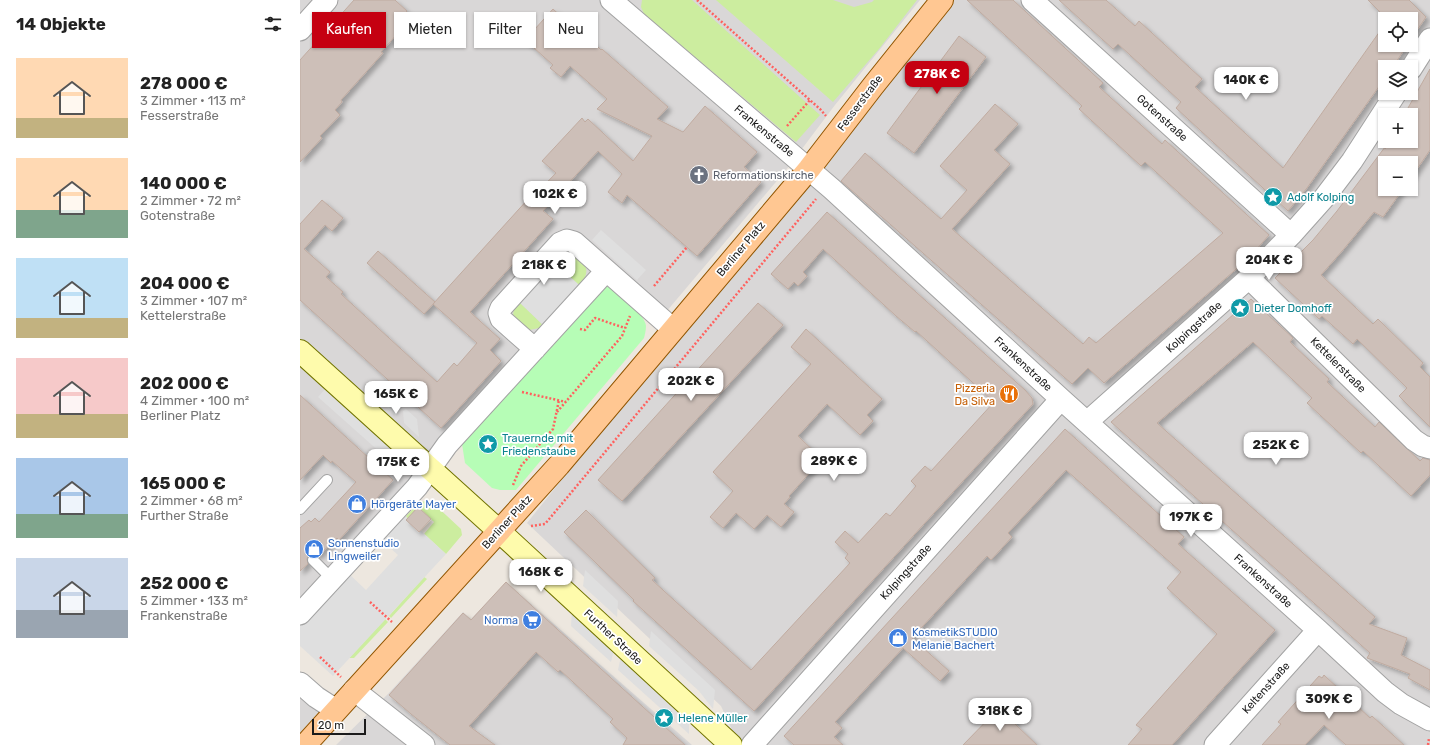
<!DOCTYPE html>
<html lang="de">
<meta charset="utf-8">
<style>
:root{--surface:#fff;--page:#f6f6f6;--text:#222;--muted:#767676;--accent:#c50011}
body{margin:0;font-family:Rubik,sans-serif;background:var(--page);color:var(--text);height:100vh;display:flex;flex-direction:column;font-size:15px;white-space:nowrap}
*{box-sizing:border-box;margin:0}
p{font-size:13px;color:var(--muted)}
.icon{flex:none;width:22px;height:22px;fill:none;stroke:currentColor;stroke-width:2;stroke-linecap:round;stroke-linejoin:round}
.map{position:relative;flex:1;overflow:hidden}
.drawer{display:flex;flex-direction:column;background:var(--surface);width:300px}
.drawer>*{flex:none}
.top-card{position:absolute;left:12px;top:12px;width:380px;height:36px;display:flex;gap:8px}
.controls{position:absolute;left:1078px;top:12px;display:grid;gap:8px}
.controls a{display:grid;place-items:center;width:40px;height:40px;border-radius:0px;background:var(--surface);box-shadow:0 1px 3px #0004;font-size:20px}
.scale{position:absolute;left:12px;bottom:10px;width:54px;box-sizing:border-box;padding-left:4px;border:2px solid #1b1b1b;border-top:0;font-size:11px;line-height:14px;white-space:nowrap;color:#1b1b1b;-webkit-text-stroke:3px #fff;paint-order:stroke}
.price{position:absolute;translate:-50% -34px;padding:0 9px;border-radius:8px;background:#fff;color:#222;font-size:13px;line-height:26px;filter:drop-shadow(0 1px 2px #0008)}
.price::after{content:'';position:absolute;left:50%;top:24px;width:12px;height:9px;margin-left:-6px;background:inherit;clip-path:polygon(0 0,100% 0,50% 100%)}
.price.selected{background:var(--accent);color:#fff}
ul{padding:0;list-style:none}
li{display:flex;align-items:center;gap:12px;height:100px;padding:0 16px}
li span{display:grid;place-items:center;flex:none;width:112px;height:80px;border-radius:0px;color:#555}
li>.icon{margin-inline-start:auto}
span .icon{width:48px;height:48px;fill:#fffc;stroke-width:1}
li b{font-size:17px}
h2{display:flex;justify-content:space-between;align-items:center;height:48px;padding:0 16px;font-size:17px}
.pill{padding:0 14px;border-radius:0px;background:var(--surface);box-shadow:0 1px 3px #0004;font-size:14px;line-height:36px}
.pill.selected{background:var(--accent);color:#fff}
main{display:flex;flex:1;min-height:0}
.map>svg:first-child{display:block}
</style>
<main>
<section class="drawer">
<h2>14 Objekte<svg class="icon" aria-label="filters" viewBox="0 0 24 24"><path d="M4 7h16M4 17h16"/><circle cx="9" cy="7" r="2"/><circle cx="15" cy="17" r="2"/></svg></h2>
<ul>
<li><span style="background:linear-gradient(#ffd9b3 75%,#c2b280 0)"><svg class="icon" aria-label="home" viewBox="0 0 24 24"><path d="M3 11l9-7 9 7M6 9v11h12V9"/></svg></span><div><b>278 000 €</b><p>3 Zimmer · 113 m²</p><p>Fesserstraße</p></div></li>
<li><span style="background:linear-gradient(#ffd9b3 65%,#7fa58c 0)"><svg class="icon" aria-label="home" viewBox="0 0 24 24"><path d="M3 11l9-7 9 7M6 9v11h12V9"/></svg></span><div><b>140 000 €</b><p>2 Zimmer · 72 m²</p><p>Gotenstraße</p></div></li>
<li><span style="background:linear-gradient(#bfe0f5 75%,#c2b280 0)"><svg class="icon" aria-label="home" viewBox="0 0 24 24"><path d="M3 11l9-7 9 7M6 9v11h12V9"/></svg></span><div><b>204 000 €</b><p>3 Zimmer · 107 m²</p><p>Kettelerstraße</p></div></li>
<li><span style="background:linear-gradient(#f6c9c9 70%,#c2b280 0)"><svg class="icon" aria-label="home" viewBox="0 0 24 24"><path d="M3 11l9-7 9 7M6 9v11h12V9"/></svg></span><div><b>202 000 €</b><p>4 Zimmer · 100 m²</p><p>Berliner Platz</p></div></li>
<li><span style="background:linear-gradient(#a9c7e8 70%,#7fa58c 0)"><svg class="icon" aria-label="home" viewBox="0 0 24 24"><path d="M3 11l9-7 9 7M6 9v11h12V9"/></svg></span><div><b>165 000 €</b><p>2 Zimmer · 68 m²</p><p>Further Straße</p></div></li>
<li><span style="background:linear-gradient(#c9d6e8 65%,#9aa5b1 0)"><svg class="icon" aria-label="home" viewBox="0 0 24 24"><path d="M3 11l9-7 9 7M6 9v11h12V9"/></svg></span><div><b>252 000 €</b><p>5 Zimmer · 133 m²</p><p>Frankenstraße</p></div></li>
</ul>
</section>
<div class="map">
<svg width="1130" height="745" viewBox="0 0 1130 745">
<defs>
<filter id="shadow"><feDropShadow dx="3.5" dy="3.5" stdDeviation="2" flood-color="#0004"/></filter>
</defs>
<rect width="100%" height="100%" fill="#ede7df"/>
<path fill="#d9d7d7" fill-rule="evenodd" d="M 0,0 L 620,0 L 535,105 L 486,170 L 366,312 L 302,261 L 134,444 L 123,468 L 0,608 Z
M 647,0 L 1130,0 L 1130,745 L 439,745 L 421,706 L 227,523 ZM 1085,19 L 1111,19 L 1111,45 L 1085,45 ZM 1085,67 L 1111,67 L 1111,93 L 1085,93 ZM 1085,115 L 1111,115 L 1111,141 L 1085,141 ZM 1085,163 L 1111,163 L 1111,189 L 1085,189 Z
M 206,582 L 392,745 L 36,745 L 88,694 L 163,612 L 171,619 Z
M 0,690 L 21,709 L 0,733 Z"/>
<path fill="#cced9f" d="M 342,0 L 392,0 L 520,115 L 496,142 L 344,14 L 341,7 Z
M 416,0 L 533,0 L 554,7 L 572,2 L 574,0 L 617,0 L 579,49 L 533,102 Z
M 264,253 C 276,253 291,264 285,277 C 284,279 281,282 279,285 L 254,262 Z
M 218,301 L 242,324 L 239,328 L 229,330 L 213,316 L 214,306 Z
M 125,501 L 132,502 L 161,529 L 162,535 L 146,554 L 124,534 L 134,522 L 118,508 L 108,519 L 106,516 L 119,503 Z
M 124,577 L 127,579 L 91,618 L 89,616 Z
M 85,619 L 88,622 L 54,658 L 49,658 Z"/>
<path fill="#b6fdb6" d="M 304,285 C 315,288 345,314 346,326 C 346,330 345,334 344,338 L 216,490 L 200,490 L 192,488 L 165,463 L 162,444 Z"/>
<path fill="#dfdfdf" d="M 301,230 L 346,270 L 337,280 L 292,240 Z
M 254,262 L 279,285 L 242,324 L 218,301 Z
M 74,380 L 95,399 L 96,416 L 74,395 Z
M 30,384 L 103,449 L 91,462 L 18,397 Z
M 106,409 L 117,419 L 119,437 L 104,423 L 103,411 Z
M 102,513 L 146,554 L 33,676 L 0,646 L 0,623 L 47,572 L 66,590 L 98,555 L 79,538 Z
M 285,570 L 318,601 L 317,617 L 283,586 Z
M 272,611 L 314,649 L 311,662 L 271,626 Z
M 351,631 L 415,690 L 413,709 L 399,691 L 349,646 Z
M 321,656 L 389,717 L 389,734 L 318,670 Z"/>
<path fill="#cdbfb8" stroke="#c0aba0" filter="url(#shadow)" d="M 54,0 L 95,0 L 107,11 L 102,16 L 108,22 L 81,52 L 83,53 L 41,100 L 42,102 L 35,110 L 40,115 L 20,136 L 22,138 L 0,162 L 0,60 Z
M 667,0 L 713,0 L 803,83 L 799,87 L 862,144 L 865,140 L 969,235 L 948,259 L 804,383 L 788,368 L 772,384 L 541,181 L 565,153 L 641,219 L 667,190 L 640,166 L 695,104 L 718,124 L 694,150 L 710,164 L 652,229 L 783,344 L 789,337 L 796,343 L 923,233 L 845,162 L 841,166 L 779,109 L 782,106 Z
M 759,0 L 806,0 L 835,26 L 839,21 L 902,79 L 895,87 L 983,168 L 1085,24 L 1085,45 L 1107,45 L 1093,67 L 1085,67 L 1085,78 L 1007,188 L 988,211 L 876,108 L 881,102 L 818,44 L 813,49 Z
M 1068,0 L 1109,0 L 1126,17 L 1111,39 L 1111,19 L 1087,19 Z
M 253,9 L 294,46 L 295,44 L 301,50 L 302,49 L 368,107 L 357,119 L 383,132 L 405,106 L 457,152 L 444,167 L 461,182 L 397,256 L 327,195 L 322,203 L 308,192 L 322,174 L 298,151 L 243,211 L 253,219 L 170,312 L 200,339 L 190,350 L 201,361 L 141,428 L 0,300 L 0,224 L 22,200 L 43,218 L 32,231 L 25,225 L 4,249 L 30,272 L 26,277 L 43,292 L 41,294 L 137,382 L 154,363 L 157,366 L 177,343 L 133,304 L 229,198 L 230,200 L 256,173 L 242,161 L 282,118 L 285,122 L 288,119 L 333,161 L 352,136 L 297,109 L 307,99 L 270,66 L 261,77 L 250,68 L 253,65 L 225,40 Z
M 659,36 L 686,57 L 614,153 L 587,133 Z
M 1130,69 L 1130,150 L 1111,178 L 1111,163 L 1085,163 L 1085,189 L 1103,189 L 1083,217 L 1074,212 L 1043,250 L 1021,275 L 1073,324 L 1078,319 L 1123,363 L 1120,367 L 1130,377 L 1130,427 L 1099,396 L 1107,388 L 1057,339 L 1053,344 L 1022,316 L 1019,319 L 975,278 L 1013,240 L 1037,211 L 1085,147 L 1085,149 L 1090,141 L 1111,141 L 1111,115 L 1104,115 Z
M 527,212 L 725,390 L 732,398 L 733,404 L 454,711 L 333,601 L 334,600 L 264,532 L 286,510 L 355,578 L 352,580 L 451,670 L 550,563 L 545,558 L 548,554 L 535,542 L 545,531 L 558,543 L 586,513 L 590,516 L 616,486 L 611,481 L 625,466 L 631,471 L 694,402 L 616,331 L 615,332 L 596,316 L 523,249 L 503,272 L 507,276 L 498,286 L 494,282 L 488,289 L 471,274 Z
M 78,251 L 135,302 L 124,314 L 67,263 Z
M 951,299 L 993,338 L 990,342 L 1029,379 L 1027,382 L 1075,427 L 1079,422 L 1120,461 L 1123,458 L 1130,460 L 1130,475 L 1111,496 L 1063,451 L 1061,453 L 1007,403 L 1012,398 L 953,342 L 857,423 L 1075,617 L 1069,624 L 1107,638 L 1101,655 L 1130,670 L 1130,690 L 1108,678 L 1110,674 L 1067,658 L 1070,653 L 811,422 Z
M 458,303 L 483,325 L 322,501 L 298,480 Z
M 506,329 L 582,399 L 567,415 L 573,421 L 560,435 L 527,404 L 498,436 L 522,459 L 489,496 L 490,497 L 484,504 L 494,512 L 481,527 L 467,515 L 454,529 L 436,513 L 423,528 L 410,517 L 433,491 L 413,472 L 511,364 L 491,347 Z
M 0,395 L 93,480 L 39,540 L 37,538 L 18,556 L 14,554 L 9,555 L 7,559 L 8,564 L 0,571 L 0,528 L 9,520 L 11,522 L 15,518 L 19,522 L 56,482 L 32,461 L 31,463 L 23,455 L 0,480 Z
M 765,429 L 884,537 L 878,544 L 975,630 L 872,745 L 828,745 L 842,729 L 836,725 L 917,634 L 867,588 L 881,572 L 766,470 L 708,533 L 712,537 L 691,560 L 687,556 L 612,638 L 649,671 L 640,681 L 603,648 L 535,722 L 542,728 L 534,737 L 543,745 L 494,745 L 484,736 Z
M 118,507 L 131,519 L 119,532 L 106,520 Z
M 206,582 L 257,629 L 385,745 L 323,745 L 327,738 L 310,722 L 313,719 L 260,670 L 258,672 L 236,652 L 169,726 L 195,745 L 150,745 L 111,714 L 89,695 L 163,613 L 171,620 Z
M 1024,675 L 1070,718 L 1072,716 L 1104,745 L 1046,745 L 1024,725 L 1005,745 L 962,745 L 981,724 L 978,722 L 1019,676 L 1022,678 Z
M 701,706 L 716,720 L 714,723 L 737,745 L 663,745 Z"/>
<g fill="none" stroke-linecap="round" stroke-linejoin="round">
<g stroke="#a2a2a2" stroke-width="12">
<path id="lane" d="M 0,509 L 27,480
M 13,560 L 32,579"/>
</g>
<g stroke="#a2a2a2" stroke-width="23">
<path id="street" d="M 311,0 L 532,189 L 761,399 L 1018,630 L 1085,692 L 1101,704 L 1130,720
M 732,0 L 991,235
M 0,30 L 27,0
M 1111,69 L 1130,39
M 949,278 L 1114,440 L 1123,446 L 1130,448
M 235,349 L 201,319 L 199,313 L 201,308 L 260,243 L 267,240 L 274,242 L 373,329
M 787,422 L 949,278 L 991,235 L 1024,198 L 1052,161 L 1096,93
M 0,614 L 117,487 L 147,445 L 306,271
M 0,683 L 16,697 L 36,710
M 54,690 L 124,745
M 452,745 L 761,399
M 915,745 L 1018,630"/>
</g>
<g stroke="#717300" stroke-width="24">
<path id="secondary" d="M 0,351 L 199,531 L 431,745"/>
</g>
<g stroke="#915500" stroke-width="24">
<path id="primary" d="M 5,745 L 259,465 L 509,169 L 573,86 L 642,0"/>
</g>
<path stroke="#ff615e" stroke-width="2.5" stroke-dasharray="2 2" stroke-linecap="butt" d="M 397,0 L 520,109 L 526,116
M 487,126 L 510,100
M 354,286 L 387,247
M 280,329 L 285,330 L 295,318 L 325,328
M 222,392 L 266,402
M 257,412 L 322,336 L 330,316
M 213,485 L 221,466 L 253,429 L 259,400
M 231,526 L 245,524 L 516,199
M 70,602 L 92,622
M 20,657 L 41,677
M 1128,745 L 1129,738"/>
<use href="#lane" stroke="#fff" stroke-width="10"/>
<use href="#street" stroke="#fff" stroke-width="21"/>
<use href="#secondary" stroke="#fefbac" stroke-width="22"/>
<use href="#primary" stroke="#ffc792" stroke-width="22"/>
</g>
<defs>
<g id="church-disc" transform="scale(1)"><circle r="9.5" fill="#6b7280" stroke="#fff"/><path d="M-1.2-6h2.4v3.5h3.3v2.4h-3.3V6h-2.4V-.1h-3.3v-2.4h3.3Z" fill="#fff"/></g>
<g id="sight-disc" transform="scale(1)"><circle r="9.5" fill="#0f9aa8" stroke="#fff"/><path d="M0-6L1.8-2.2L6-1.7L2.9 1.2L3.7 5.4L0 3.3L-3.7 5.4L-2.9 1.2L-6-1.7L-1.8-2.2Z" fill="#fff"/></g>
<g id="restaurant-disc" transform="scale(1)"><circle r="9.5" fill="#e8710a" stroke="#fff"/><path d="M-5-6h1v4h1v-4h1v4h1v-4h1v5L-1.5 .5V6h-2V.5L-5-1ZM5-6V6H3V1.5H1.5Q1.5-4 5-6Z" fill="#fff"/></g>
<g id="shop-disc" transform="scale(1)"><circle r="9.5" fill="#3f7fe0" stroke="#fff"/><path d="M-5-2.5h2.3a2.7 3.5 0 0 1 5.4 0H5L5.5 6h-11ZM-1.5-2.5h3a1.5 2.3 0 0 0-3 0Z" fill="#fff"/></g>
<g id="supermarket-disc" transform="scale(1)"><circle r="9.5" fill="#3f7fe0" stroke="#fff"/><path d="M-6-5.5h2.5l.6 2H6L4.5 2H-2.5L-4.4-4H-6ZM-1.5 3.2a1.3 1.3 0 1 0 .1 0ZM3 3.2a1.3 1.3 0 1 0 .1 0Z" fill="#fff"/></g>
</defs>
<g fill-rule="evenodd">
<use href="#church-disc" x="399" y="175"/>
<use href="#sight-disc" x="973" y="197"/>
<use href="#sight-disc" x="940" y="308"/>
<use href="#restaurant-disc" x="709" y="394"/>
<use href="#sight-disc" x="188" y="444"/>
<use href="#shop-disc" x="57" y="504"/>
<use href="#shop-disc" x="14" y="549"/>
<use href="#supermarket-disc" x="232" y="620"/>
<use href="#shop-disc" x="598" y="638"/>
<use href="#sight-disc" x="364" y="718"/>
</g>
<g text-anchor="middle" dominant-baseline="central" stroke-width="3.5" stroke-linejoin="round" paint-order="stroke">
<g font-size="11" fill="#1b1b1b" stroke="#fff">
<text transform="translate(560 103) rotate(-53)">Fesserstraße</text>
<text transform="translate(862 118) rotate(42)">Gotenstraße</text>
<text transform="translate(464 131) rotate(40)">Frankenstraße</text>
<text transform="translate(441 249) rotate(-50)">Berliner Platz</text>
<text transform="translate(894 327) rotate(-42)">Kolpingstraße</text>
<text transform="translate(723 364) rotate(43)">Frankenstraße</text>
<text transform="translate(1038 365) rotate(45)">Kettelerstraße</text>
<text transform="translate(207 522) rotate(-48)">Berliner Platz</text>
<text transform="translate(606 572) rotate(-48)">Kolpingstraße</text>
<text transform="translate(963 581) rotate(42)">Frankenstraße</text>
<text transform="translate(313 637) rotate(43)">Further Straße</text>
<text transform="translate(966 688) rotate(-48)">Keltenstraße</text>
</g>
<g font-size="11" fill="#5b616d" stroke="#fff" text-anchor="start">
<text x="413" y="175">Reformationskirche</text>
</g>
<g font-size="11" fill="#0d838f" stroke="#fff" text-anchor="start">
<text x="987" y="197">Adolf Kolping</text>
<text x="954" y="308">Dieter Domhoff</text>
<text x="202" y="438">Trauernde mit<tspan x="202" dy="13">Friedenstaube</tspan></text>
<text x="378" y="718">Helene Müller</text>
</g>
<g font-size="11" fill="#c56008" stroke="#fff" text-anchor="end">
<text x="695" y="388">Pizzeria<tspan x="695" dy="13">Da Silva</tspan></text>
</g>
<g font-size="11" fill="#366cbe" stroke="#fff" text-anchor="start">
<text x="71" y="504">Hörgeräte Mayer</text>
<text x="28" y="543">Sonnenstudio<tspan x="28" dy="13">Lingweiler</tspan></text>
<text x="218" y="620" text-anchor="end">Norma</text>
<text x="612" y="632">KosmetikSTUDIO<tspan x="612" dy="13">Melanie Bachert</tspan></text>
</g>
</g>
</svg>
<div class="controls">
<a><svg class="icon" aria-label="locate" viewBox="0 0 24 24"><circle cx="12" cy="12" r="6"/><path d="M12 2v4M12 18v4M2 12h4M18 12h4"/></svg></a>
<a><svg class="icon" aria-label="layers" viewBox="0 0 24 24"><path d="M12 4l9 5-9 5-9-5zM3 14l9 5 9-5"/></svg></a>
<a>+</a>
<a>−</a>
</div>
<div class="scale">20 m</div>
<b class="price selected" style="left:637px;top:95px">278K €</b>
<b class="price" style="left:946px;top:101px">140K €</b>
<b class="price" style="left:255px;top:215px">102K €</b>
<b class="price" style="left:969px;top:281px">204K €</b>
<b class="price" style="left:244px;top:286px">218K €</b>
<b class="price" style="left:391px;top:402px">202K €</b>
<b class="price" style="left:96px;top:415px">165K €</b>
<b class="price" style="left:976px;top:466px">252K €</b>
<b class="price" style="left:534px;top:482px">289K €</b>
<b class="price" style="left:98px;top:483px">175K €</b>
<b class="price" style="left:891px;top:538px">197K €</b>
<b class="price" style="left:241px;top:593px">168K €</b>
<b class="price" style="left:1029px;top:720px">309K €</b>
<b class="price" style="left:700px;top:732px">318K €</b>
<div class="top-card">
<a class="pill selected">Kaufen</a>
<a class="pill">Mieten</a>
<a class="pill">Filter</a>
<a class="pill">Neu</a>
</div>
</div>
</main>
